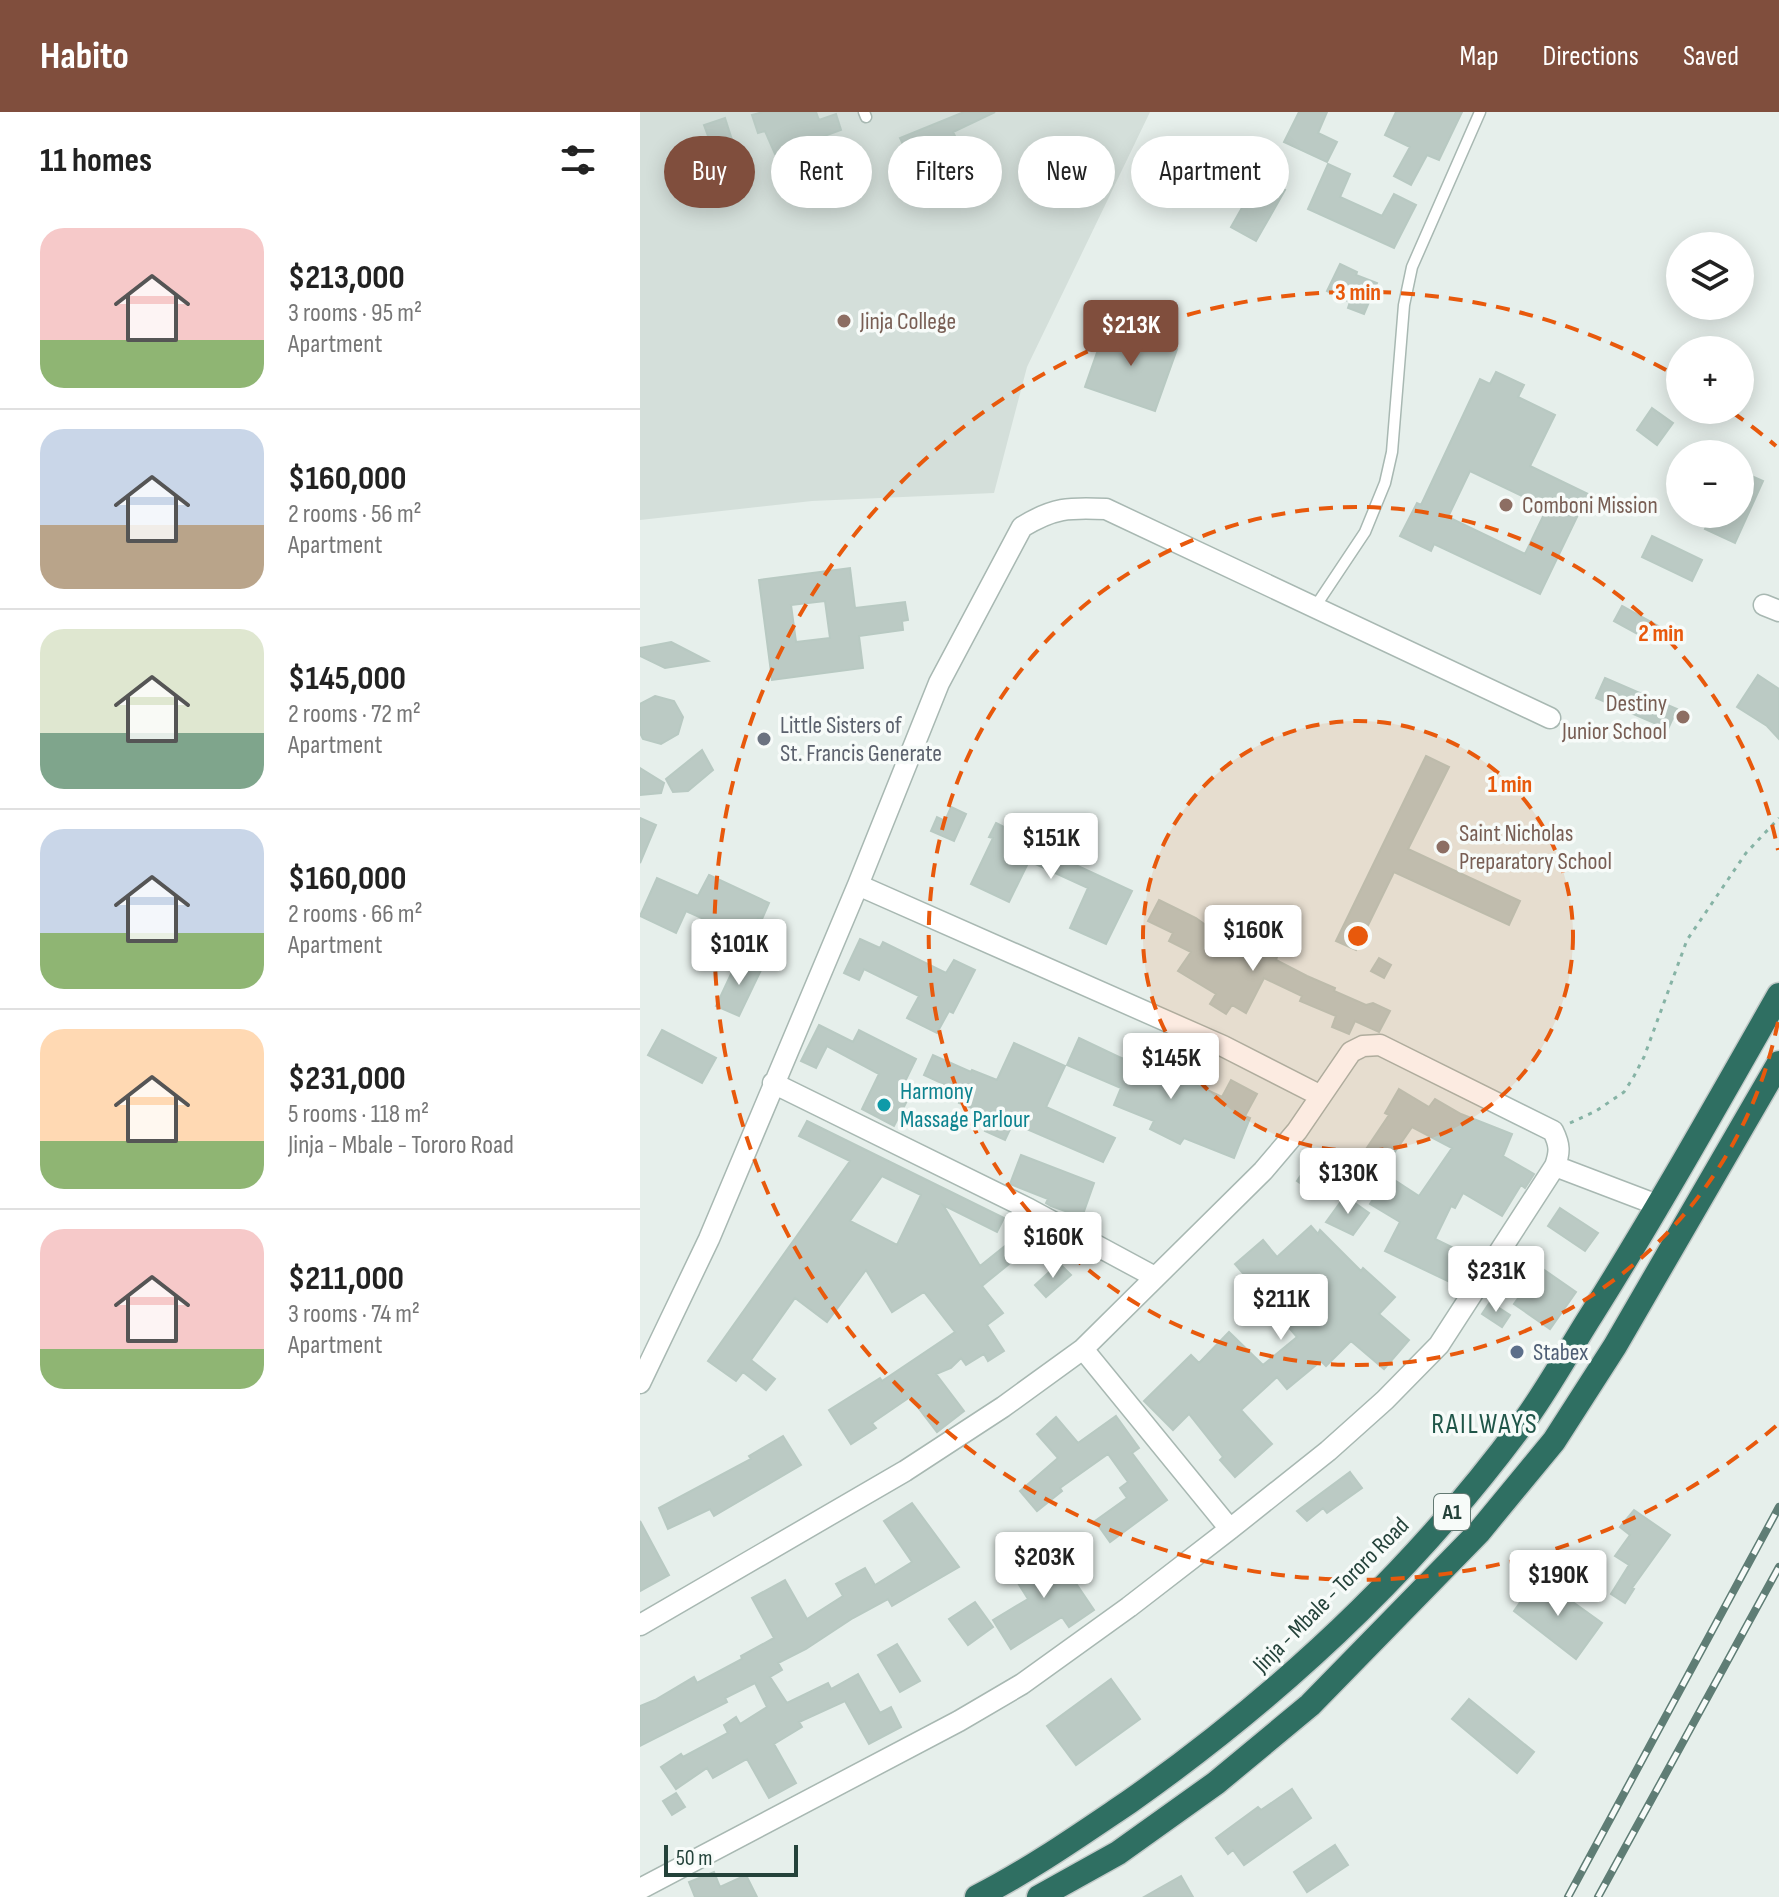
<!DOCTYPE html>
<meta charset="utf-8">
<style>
:root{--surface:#fff;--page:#f6f6f6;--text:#222;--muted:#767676;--line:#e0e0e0;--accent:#804e3d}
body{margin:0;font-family:"Sofia Sans Condensed",sans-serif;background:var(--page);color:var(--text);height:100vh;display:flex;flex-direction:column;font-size:30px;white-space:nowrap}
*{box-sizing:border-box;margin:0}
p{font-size:26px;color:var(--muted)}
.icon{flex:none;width:44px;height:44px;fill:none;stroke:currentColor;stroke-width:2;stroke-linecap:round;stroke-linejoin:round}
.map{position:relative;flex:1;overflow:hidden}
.panel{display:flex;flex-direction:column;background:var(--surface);width:640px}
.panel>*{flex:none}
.hud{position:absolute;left:24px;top:24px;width:760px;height:72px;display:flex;gap:16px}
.fabs{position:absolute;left:1026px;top:120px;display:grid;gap:16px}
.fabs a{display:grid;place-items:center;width:88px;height:88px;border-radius:50%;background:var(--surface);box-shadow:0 4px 20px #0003;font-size:40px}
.scale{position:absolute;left:24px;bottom:20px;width:134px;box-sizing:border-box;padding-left:8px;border:4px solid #24423a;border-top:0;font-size:22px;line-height:28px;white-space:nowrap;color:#24423a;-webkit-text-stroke:6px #f7fbf9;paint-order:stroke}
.price{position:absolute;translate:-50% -68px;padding:0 18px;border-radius:8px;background:#fff;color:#222;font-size:26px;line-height:52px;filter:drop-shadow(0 2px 4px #0008)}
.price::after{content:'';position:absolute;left:50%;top:48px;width:24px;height:18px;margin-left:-12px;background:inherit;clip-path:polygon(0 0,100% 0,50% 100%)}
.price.selected{background:var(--accent);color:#fff}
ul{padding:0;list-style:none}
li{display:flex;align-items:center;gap:24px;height:200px;padding:0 40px}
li+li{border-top:2px solid var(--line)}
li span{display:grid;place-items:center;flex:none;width:224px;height:160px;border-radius:24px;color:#555}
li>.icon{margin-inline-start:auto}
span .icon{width:96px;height:96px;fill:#fffc;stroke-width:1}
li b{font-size:34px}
h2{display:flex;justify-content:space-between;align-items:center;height:96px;padding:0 40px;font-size:34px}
.pill{padding:0 28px;border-radius:36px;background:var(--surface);box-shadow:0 4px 20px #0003;font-size:28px;line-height:72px}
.pill.selected{background:var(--accent);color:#fff}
header{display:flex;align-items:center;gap:48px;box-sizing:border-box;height:112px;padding:0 40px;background:var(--accent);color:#fff}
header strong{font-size:38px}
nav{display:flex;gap:44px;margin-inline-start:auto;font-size:28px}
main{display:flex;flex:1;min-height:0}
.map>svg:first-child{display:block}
</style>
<header>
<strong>Habito</strong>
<nav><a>Map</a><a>Directions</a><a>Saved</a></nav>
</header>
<main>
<section class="panel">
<h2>11 homes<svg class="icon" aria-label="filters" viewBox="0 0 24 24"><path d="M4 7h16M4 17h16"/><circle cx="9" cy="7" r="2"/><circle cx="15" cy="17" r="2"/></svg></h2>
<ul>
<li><span style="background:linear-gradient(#f6c9c9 70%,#8fb573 0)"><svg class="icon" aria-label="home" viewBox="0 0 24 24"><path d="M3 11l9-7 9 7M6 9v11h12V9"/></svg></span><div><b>$213,000</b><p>3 rooms · 95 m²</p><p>Apartment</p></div></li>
<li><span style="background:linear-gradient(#c9d6e8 60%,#b9a48a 0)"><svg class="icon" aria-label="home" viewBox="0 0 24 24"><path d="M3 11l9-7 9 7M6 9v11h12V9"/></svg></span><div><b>$160,000</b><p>2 rooms · 56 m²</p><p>Apartment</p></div></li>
<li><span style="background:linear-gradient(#dfe7d0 65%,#7fa58c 0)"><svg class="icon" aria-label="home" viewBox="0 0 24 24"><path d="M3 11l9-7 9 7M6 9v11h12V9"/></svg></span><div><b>$145,000</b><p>2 rooms · 72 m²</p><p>Apartment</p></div></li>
<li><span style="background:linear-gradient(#c9d6e8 65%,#8fb573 0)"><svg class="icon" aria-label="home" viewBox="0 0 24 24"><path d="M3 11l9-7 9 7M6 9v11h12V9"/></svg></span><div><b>$160,000</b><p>2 rooms · 66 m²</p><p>Apartment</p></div></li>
<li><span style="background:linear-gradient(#ffd9b3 70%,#8fb573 0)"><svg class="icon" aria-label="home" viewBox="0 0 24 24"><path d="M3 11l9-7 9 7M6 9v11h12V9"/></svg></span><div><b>$231,000</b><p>5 rooms · 118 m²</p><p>Jinja - Mbale - Tororo Road</p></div></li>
<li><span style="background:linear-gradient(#f6c9c9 75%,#8fb573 0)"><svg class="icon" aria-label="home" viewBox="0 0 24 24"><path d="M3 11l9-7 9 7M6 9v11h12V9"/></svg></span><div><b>$211,000</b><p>3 rooms · 74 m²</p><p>Apartment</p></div></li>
</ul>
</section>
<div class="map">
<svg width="1139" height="1785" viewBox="0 0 1139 1785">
<rect width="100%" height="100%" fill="#e6efeb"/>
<path fill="#d4dfda" d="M 0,0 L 510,0 L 387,255 L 354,381 L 172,389 L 0,408 Z"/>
<path fill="#bbcac4" stroke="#b8c9c2" stroke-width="2" fill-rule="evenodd" d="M 123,0 L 176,0 L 179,8 L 196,2 L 201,18 L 135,42 L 125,19 L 118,21 L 112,3 Z
M 324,0 L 355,0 L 313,20 L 317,28 L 272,51 L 260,26 Z
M 659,0 L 687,0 L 678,21 L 697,30 L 687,50 L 644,30 Z
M 756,0 L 822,0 L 799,48 L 787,43 L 771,73 L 754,64 L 770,35 L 745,23 Z
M 85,6 L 94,34 L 74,40 L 64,13 Z
M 688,52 L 710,62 L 700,85 L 742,104 L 754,82 L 776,93 L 754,136 L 668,97 Z
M 620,64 L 645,78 L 616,129 L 591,115 Z
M 700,152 L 717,160 L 716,163 L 737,171 L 724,202 L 708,196 L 710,190 L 687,179 Z
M 467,212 L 537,237 L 515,299 L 445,275 Z
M 856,260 L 884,273 L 878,285 L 915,303 L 890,354 L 948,382 L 900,482 L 794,432 L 791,439 L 760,424 L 777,391 L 781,393 L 840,267 L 850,272 ZM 830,359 L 907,396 L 885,442 L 808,405 Z
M 1012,296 L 1033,311 L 1017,333 L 997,318 Z
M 1100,359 L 1123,369 L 1095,431 L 1065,417 L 1072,402 L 1100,402 Z
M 1012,424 L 1062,448 L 1052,469 L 1002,445 Z
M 210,456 L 215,496 L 265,490 L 268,508 L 262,509 L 263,518 L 219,524 L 223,556 L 132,568 L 119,468 ZM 185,489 L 190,526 L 156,530 L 151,493 Z
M 982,494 L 1020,515 L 1012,530 L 974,509 Z
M 31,530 L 68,549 L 25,556 L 0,544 L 0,536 Z
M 1118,563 L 1139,577 L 1139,627 L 1127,614 L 1097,595 Z
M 965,566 L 1037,597 L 1028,617 L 956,586 Z
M 15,584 L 34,589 L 43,605 L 38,622 L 21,632 L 3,627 L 0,621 L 0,592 Z
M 62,638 L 73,658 L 48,679 L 33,680 L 26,667 Z
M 786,644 L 809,655 L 768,737 L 880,789 L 869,813 L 754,760 L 716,838 L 696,829 Z
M 0,656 L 24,671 L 21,681 L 0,683 Z
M 311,695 L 326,702 L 314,729 L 291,719 L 297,705 L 305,709 Z
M 0,706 L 16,713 L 0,751 Z
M 356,711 L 388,727 L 386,730 L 492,779 L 466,832 L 430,816 L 448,776 L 389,749 L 369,790 L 331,772 L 353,726 L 349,725 Z
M 69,763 L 129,791 L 122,807 L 118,806 L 108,827 L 46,799 L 36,821 L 0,804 L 17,766 L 58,784 Z
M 519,788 L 556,806 L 585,827 L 586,826 L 600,834 L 603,829 L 637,845 L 636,848 L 667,864 L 695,876 L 694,879 L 726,893 L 733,891 L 750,899 L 739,920 L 715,909 L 709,922 L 692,915 L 696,904 L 660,889 L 662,884 L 624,866 L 606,901 L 592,893 L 586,902 L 570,892 L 576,882 L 538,859 L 551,840 L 529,829 L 533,821 L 508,809 Z
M 220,827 L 240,836 L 243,830 L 306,861 L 314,848 L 335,858 L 313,901 L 309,899 L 297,921 L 267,906 L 279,884 L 224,857 L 219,868 L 204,861 Z
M 99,845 L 122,856 L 99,904 L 76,894 Z
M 739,846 L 751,853 L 744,866 L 731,859 Z
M 179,913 L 213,930 L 219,918 L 276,947 L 258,984 L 267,989 L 254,1014 L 222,997 L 239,962 L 187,934 L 176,956 L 161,949 Z
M 22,918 L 76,946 L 62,971 L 8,943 Z
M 439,926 L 479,945 L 540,969 L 542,966 L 582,985 L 591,968 L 617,982 L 605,1004 L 610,1006 L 594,1046 L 544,1026 L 540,1032 L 510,1017 L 514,1009 L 474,993 L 481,976 L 427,953 Z
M 374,931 L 425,954 L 406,995 L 475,1026 L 463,1050 L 373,1011 L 365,1028 L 345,1019 L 352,1004 L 319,991 L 323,981 L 284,963 L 293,943 L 331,960 L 332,958 L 357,968 Z
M 759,977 L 789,995 L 795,987 L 821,1002 L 872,1022 L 863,1044 L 894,1062 L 885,1076 L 881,1073 L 862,1104 L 823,1081 L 815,1096 L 811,1094 L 795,1127 L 830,1144 L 816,1173 L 745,1139 L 760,1110 L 730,1092 L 748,1064 L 779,1084 L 812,1036 L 772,1015 L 734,1070 L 714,1055 L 749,1003 L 745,1001 Z
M 167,1009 L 364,1106 L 357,1120 L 303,1093 L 340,1154 L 385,1118 L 396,1130 L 342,1174 L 363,1201 L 347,1213 L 364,1239 L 348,1249 L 344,1242 L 326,1253 L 321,1246 L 311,1256 L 296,1262 L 324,1299 L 297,1320 L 270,1285 L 232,1311 L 236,1316 L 211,1332 L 189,1298 L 240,1266 L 242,1269 L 315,1220 L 284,1180 L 252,1200 L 226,1158 L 187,1210 L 155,1186 L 111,1248 L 135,1267 L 126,1278 L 103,1260 L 96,1269 L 68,1249 L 210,1049 L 159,1024 ZM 242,1064 L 281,1083 L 257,1133 L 210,1109 Z
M 381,1043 L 454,1071 L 442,1105 L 411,1094 L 406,1091 L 408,1087 L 370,1072 Z
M 667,1054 L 682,1064 L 672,1079 L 657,1069 Z
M 705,1084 L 729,1101 L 713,1123 L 686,1110 Z
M 920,1096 L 958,1121 L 945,1139 L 908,1114 Z
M 671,1114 L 678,1122 L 680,1118 L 721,1159 L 723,1156 L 755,1185 L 739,1202 L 769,1228 L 744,1257 L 711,1229 L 686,1254 L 681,1249 L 647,1277 L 637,1265 L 601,1298 L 632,1332 L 595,1365 L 580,1348 L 583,1345 L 549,1302 L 533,1318 L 504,1289 L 551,1243 L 559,1251 L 589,1220 L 623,1253 L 657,1225 L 595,1152 L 623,1128 L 637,1145 Z
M 419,1151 L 431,1163 L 406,1185 L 395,1173 Z
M 900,1155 L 936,1180 L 910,1217 L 874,1192 Z
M 850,1190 L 870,1203 L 862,1215 L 842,1202 Z
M 476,1304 L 499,1336 L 492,1341 L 527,1388 L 470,1430 L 455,1409 L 487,1386 L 480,1376 L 488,1370 L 468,1342 L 420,1376 L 422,1379 L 397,1399 L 380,1379 L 418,1346 L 397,1322 L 416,1305 L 438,1331 Z
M 143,1324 L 161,1353 L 74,1404 L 70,1397 L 28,1417 L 19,1396 L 111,1347 L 109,1344 Z
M 710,1360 L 722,1376 L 687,1401 L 683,1396 L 667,1409 L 657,1399 Z
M 272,1391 L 319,1455 L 252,1494 L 248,1487 L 213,1506 L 166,1537 L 138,1551 L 142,1558 L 130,1565 L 147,1591 L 188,1571 L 191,1577 L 218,1562 L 240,1601 L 251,1595 L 261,1615 L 229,1632 L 205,1589 L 159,1610 L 162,1615 L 134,1632 L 156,1671 L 129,1686 L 107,1647 L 73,1666 L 67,1656 L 36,1677 L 21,1655 L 41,1642 L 43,1645 L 88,1621 L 84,1613 L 96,1605 L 100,1612 L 127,1595 L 115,1571 L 85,1586 L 87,1590 L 0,1634 L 0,1594 L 15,1588 L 54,1565 L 57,1571 L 102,1547 L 101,1544 L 134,1526 L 112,1486 L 145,1468 L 167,1507 L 203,1484 L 196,1472 L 225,1456 L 235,1473 L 272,1450 L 244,1409 Z
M 994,1398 L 1030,1423 L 992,1476 L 994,1477 L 985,1491 L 971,1482 L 989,1453 L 975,1444 L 990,1423 L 980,1415 Z
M 0,1409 L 29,1463 L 0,1479 Z
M 408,1430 L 454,1498 L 429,1515 L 422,1505 L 371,1537 L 353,1508 L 388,1487 L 376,1468 L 403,1451 L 395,1438 Z
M 898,1465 L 962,1511 L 936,1547 L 874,1499 Z
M 335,1490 L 353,1515 L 328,1533 L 309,1507 Z
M 257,1532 L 280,1569 L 260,1580 L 238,1543 Z
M 471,1567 L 500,1607 L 436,1653 L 407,1614 Z
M 829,1587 L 894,1640 L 877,1661 L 812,1607 Z
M 652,1677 L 671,1706 L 604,1753 L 593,1738 L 588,1742 L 576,1726 L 618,1695 L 621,1698 Z
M 36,1681 L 45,1695 L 32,1703 L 23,1689 Z
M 695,1733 L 708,1753 L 667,1780 L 654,1760 Z
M 74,1760 L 80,1775 L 106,1763 L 117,1785 L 55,1785 L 49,1770 Z
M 541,1764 L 553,1785 L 504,1785 Z"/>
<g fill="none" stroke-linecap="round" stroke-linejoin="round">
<g stroke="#a8b8b2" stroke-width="13">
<path id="lane" d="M 224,0 L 226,5
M 675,495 L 725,420 L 745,371 L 752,340 L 764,193 L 772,155 L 840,0"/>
</g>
<g stroke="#a8b8b2" stroke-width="23">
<path id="street" d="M 1124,493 L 1139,499
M 218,773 L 583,934 L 679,983
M 133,971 L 389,1097 L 515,1165
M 915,1054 L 1020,1094
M 443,1237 L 590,1417
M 0,1271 L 69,1127 L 218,773 L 299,571 L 382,415 C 413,396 429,395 466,397 L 910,606
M 0,1513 L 265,1359 L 363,1295 L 443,1237 L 623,1059 L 657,1019 L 711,940 L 723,934 L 740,933 L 913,1019 C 920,1033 920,1040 915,1054 L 799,1233 L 745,1288 L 688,1339 L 590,1417 L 489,1495 L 382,1572 L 319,1609 L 0,1777"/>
</g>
<g stroke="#c2cac8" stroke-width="27">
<path id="highway" d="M 337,1785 C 390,1758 440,1723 489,1690 C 638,1585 774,1459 883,1311 C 908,1277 929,1238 952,1202 C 1018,1097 1078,990 1139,883
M 399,1785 L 478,1741 L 576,1671 L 670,1593 L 839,1420 L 914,1329 L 975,1234 L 1139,951"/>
</g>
<path stroke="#86b3a5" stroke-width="3" stroke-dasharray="4 6" stroke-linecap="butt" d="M 930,1011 L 956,999 L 984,980 L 993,966 L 1004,945 L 1047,828 L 1106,741 L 1139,706"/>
<use href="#lane" stroke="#fff" stroke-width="10"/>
<use href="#street" stroke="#fff" stroke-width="20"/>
<use href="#highway" stroke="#2f6f62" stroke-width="24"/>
<g stroke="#5f7d75" stroke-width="8">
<path id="rail" d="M 928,1785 L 1139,1395
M 958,1785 L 1139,1455"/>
</g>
<use href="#rail" stroke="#f7fbf9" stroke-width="5" stroke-dasharray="15" stroke-linecap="butt"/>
</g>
<circle cx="718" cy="824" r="215" fill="#e8590c" fill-opacity=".12"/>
<g fill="none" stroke="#e8590c" stroke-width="4" stroke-dasharray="14 10">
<circle cx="718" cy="824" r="215"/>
<path d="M1138 910A429 429 0 1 1 1138 738"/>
<path d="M1136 1314A644 644 0 1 1 1035 263M1092 300A644 644 0 0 1 1136 334"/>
</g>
<g fill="#8d6e63" stroke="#f7fbf9" stroke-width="3">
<circle cx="204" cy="209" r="8"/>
<circle cx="866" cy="393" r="8"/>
<circle cx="1043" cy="605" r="8"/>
<circle cx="803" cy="735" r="8"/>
</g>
<circle fill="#6b7280" stroke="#f7fbf9" stroke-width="3" cx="124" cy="627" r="8"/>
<circle fill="#0f9aa8" stroke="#f7fbf9" stroke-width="3" cx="244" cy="993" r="8"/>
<circle fill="#5c6f8a" stroke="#f7fbf9" stroke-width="3" cx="877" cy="1240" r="8"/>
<g text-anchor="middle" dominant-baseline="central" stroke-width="7" stroke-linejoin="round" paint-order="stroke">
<rect fill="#f7fbf9" stroke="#637a73" stroke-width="2" x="794" y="1382" width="36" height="36" rx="6"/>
<g font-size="22" font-weight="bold" fill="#24423a">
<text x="812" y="1400">A1</text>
</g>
<g font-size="24" fill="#785e54" stroke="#f7fbf9" text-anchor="start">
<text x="220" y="209">Jinja College</text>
<text x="882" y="393">Comboni Mission</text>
<text x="1027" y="591" text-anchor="end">Destiny<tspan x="1027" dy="28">Junior School</tspan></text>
<text x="819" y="721">Saint Nicholas<tspan x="819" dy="28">Preparatory School</tspan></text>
</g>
<g font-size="24" fill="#5b616d" stroke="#f7fbf9" text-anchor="start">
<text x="140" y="613">Little Sisters of<tspan x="140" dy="28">St. Francis Generate</tspan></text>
</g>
<g font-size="24" fill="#0d838f" stroke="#f7fbf9" text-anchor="start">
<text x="260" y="979">Harmony<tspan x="260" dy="28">Massage Parlour</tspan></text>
</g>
<g font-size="24" fill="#4e5e75" stroke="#f7fbf9" text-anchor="start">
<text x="893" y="1240">Stabex</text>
</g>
<g font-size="24" fill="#24423a" stroke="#f7fbf9">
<text transform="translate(691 1483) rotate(-45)">Jinja - Mbale - Tororo Road</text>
</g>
<g font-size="28" letter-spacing="2" fill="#1f5548" stroke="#f7fbf9">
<text x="845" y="1312">RAILWAYS</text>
</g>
</g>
<circle cx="718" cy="824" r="12" fill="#e8590c" stroke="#f7fbf9" stroke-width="4"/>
<g font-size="24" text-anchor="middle" font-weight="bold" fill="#e8590c" stroke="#f7fbf9" stroke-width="7" stroke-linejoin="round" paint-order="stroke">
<text x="718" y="188">3 min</text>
<text x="1021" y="529">2 min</text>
<text x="870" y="680">1 min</text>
</g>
</svg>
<div class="fabs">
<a><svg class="icon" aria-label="layers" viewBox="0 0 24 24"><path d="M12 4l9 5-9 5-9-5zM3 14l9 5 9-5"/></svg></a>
<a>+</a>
<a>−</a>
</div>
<div class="scale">50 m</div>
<b class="price selected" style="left:491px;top:256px">$213K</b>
<b class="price" style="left:411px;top:769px">$151K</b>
<b class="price" style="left:613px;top:861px">$160K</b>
<b class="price" style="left:99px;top:875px">$101K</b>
<b class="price" style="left:531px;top:989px">$145K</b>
<b class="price" style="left:708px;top:1104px">$130K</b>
<b class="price" style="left:413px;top:1168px">$160K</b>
<b class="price" style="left:856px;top:1202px">$231K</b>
<b class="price" style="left:641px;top:1230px">$211K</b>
<b class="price" style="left:404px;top:1488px">$203K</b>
<b class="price" style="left:918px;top:1506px">$190K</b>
<div class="hud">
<a class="pill selected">Buy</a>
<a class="pill">Rent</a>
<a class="pill">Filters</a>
<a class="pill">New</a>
<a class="pill">Apartment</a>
</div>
</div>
</main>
